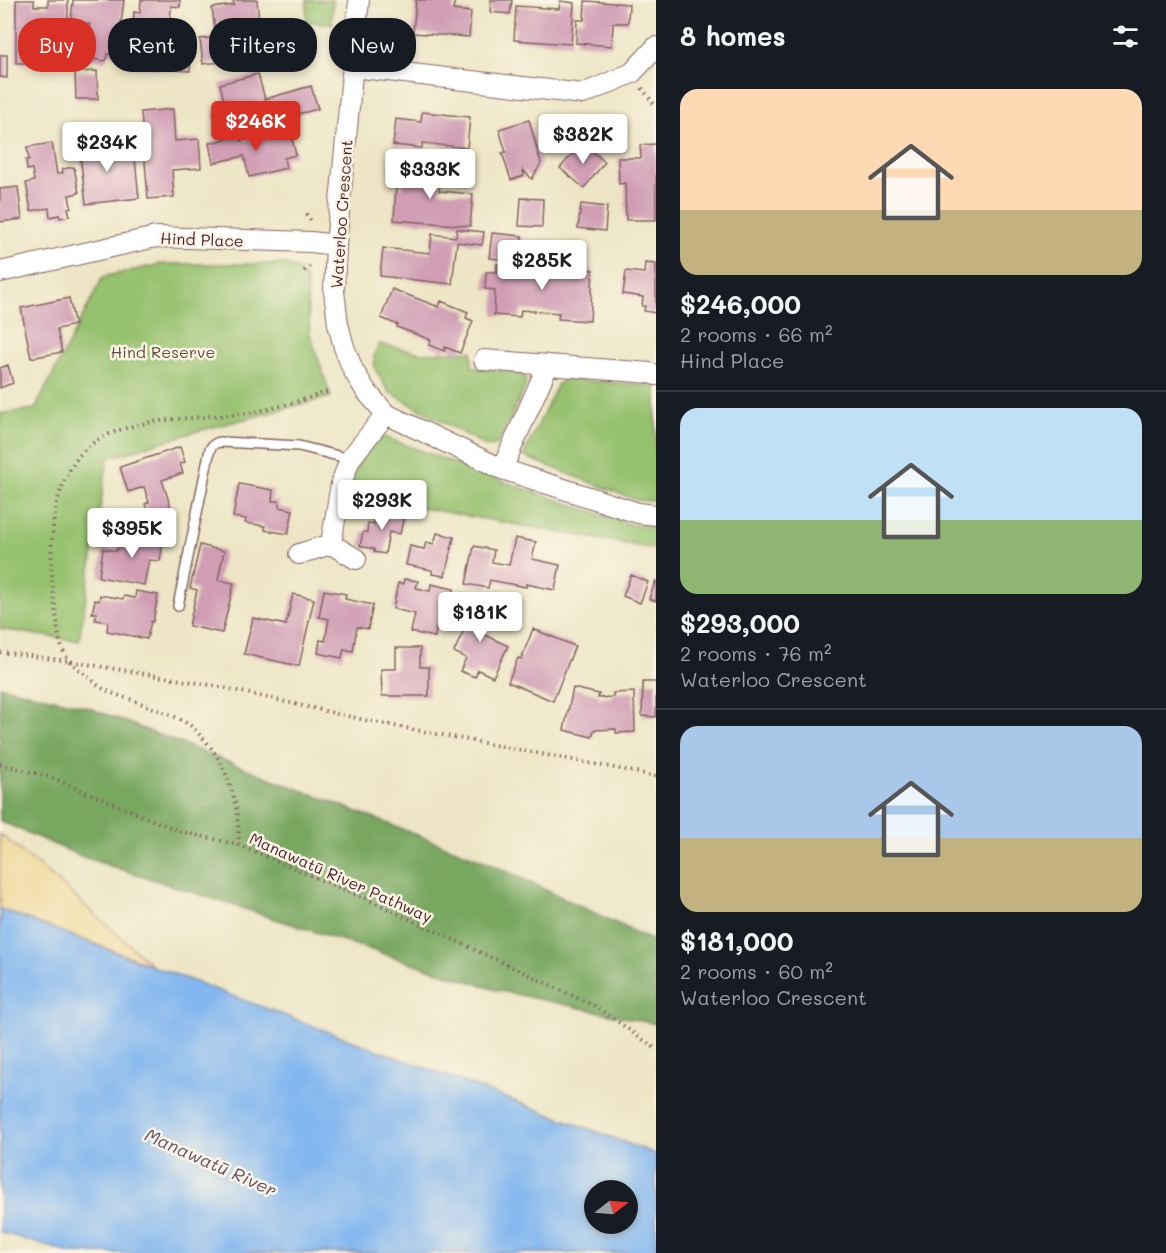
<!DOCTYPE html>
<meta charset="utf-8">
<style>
:root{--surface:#171b24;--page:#242831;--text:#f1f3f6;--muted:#9ea1a6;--line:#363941;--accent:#d93025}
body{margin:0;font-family:Mali,sans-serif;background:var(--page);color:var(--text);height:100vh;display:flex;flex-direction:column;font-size:22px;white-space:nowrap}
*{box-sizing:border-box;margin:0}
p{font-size:20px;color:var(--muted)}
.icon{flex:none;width:33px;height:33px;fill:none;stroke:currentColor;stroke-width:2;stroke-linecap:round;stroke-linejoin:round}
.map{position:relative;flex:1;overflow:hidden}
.drawer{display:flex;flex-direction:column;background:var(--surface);width:510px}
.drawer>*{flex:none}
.banner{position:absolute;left:18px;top:18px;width:548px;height:54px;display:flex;gap:12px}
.needle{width:39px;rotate:73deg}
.buttons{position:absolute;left:584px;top:1180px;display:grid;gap:12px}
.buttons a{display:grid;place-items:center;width:54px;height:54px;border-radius:50%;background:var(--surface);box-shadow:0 3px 9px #0003;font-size:30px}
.price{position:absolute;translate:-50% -51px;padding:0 14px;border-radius:6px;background:#fff;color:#222;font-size:20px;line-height:39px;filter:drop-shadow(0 2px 3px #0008)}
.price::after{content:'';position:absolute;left:50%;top:36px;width:18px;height:14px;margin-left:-9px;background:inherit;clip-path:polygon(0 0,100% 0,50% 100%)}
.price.active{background:var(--accent);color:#fff}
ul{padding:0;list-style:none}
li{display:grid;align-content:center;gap:12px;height:318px;padding:0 24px}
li+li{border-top:2px solid var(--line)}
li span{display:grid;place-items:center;height:186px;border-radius:18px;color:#555}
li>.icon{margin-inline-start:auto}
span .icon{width:108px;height:108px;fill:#fffc;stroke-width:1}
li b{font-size:26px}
h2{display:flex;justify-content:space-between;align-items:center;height:72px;padding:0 24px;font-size:26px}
.pill{padding:0 21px;border-radius:24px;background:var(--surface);box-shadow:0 3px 9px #0003;font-size:21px;line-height:54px}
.pill.active{background:var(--accent);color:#fff}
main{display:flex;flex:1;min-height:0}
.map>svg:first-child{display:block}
</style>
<main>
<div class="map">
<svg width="656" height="1253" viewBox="0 0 656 1253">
<rect width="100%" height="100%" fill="#fcf5e5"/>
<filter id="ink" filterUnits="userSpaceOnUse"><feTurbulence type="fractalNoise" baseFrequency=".0167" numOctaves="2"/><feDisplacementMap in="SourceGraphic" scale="12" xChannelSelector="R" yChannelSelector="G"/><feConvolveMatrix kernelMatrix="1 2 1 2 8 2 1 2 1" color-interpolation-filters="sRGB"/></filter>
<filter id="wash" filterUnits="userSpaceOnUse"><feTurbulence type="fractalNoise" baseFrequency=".008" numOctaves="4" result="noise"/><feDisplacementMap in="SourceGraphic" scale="24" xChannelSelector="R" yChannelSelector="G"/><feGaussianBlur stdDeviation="1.35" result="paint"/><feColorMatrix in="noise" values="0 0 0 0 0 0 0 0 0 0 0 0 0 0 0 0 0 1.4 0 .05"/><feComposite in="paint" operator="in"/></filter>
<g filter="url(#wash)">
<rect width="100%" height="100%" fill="#ede5c5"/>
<path fill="#96c16e" stroke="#70704c" stroke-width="1.5" d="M 307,0 L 333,0 L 332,24 L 306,21 Z
M 161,264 L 284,264 C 294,267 301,270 306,279 L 310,334 L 331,397 L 198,431 L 108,458 L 79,641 L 0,629 L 0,414 L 35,409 L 103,277 Z
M 379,344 L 423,353 L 472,351 L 472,367 L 521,373 L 526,379 L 525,387 L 498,444 L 488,447 L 389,392 L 375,369 L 374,356 Z
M 565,379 L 656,386 L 656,501 L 636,500 L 523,456 L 558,384 Z
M 382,436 L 493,478 L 632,525 L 656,526 L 656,549 L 353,496 L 354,490 L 349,490 C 357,465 362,452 382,436 Z"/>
<path fill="#78a761" stroke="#616346" stroke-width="1.5" d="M 0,686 L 87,707 L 487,862 L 656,942 L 656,1024 L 496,990 L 83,857 L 0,821 Z"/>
<path fill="#eeda9e" stroke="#9c7c64" stroke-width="1.5" d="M 0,834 L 62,885 L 152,965 L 0,909 Z"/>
<path fill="#81b6ef" stroke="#666a8d" stroke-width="1.5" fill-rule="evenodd" d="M 0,909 L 656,1154 L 656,1253 L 70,1253 L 0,1232 ZM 594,1191 L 627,1191 L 627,1224 L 594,1224 Z"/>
<g id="blocks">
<path fill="#d09db5" d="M 16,0 L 34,0 L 34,6 L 48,6 L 48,0 L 68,0 L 68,63 L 48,63 L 48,53 L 41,54 L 41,45 L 36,44 L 36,63 L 16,63 Z
M 73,0 L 124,0 L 117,55 L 107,54 L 106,61 L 85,58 L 90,24 L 71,21 Z
M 141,0 L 180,0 L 180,7 L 171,6 L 170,21 L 159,20 L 158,37 L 164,37 L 164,43 L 192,45 L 190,71 L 130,67 L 134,12 L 140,13 Z
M 233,0 L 257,0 L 260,33 L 269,32 L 271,57 L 203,64 L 200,39 L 223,37 L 222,30 L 215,31 L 212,8 L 234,5 Z
M 416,0 L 455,0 L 453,10 L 471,12 L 469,37 L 413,33 Z
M 491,0 L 512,0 L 510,14 L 490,12 Z
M 560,1 L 574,3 L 571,44 L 514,40 L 516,6 L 559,9 Z
M 585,1 L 629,4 L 628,23 L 613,23 L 612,46 L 576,43 L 577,20 L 584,20 Z
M 0,55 L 7,55 L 7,78 L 0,77 Z
M 97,71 L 98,99 L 76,99 L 75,72 Z
M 258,74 L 265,99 L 311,86 L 318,109 L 225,132 L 222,122 L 218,121 L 214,115 L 216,109 L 225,105 L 220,84 Z
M 173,109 L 175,141 L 199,139 L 201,168 L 172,170 L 174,197 L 148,199 L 141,112 Z
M 422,112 L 470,117 L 467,148 L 422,143 L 422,148 L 393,145 L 396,119 L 421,122 Z
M 529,120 L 541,163 L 532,179 L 523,170 L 524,176 L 511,180 L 502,153 L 506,152 L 499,129 Z
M 290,130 L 296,155 L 284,158 L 286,168 L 249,177 L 244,156 L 213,163 L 209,143 L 240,136 L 241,141 Z
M 116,137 L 119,161 L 135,159 L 139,198 L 86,204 L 80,155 L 85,155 L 83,141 Z
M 52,143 L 57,174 L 63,173 L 62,169 L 74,167 L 79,193 L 69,195 L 71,207 L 68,208 L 70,216 L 60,218 L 59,215 L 50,217 L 49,208 L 31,211 L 26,183 L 34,181 L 32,169 L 27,170 L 26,160 L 29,160 L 27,147 Z
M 582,143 L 605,162 L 584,188 L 560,168 Z
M 656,144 L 656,220 L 626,220 L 625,183 L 619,184 L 618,158 L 641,158 L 640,145 Z
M 405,166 L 442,169 L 439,191 L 473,194 L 470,226 L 394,220 L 396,187 L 403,188 Z
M 18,187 L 22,219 L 0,222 L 0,189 Z
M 521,198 L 543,199 L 542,227 L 519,226 Z
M 581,204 L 607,207 L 605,231 L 578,228 Z
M 457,229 L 484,232 L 482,245 L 457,242 L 452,284 L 380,276 L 383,248 L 430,253 L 432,234 L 456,237 Z
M 492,233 L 522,236 L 520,261 L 489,258 Z
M 645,263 L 656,264 L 656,313 L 644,311 L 645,306 L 642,306 L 643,297 L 623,294 L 626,271 L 644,273 Z
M 497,264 L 593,270 L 590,321 L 558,319 L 559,313 L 521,310 L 520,317 L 494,315 L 495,290 L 485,289 L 486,272 L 497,272 Z
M 392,289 L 439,307 L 441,301 L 468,312 L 466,318 L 473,321 L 460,353 L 445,347 L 444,351 L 429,345 L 431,340 L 397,327 L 398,325 L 381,318 Z
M 69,298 L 75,325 L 57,329 L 62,352 L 31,358 L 21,308 Z
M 8,365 L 13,383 L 0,388 L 0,368 Z
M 180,447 L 185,462 L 180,464 L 183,473 L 162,480 L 171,508 L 149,516 L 145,504 L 149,502 L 144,487 L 128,492 L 120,467 Z
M 239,484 L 273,490 L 272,501 L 279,501 L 279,507 L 293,510 L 288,534 L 265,530 L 265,526 L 245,523 L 246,519 L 233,517 Z
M 384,512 L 404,516 L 400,534 L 389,532 L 385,554 L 374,552 L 374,549 L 360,546 L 363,532 L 367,532 L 368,523 L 374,524 L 376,513 L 384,514 Z
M 143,531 L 164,534 L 160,561 L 149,560 L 144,585 L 99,577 L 103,549 L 117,551 L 118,546 L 130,548 L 132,535 L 141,537 Z
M 437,533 L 454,537 L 445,576 L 432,574 L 432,570 L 406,565 L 410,546 L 424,549 L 426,542 L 434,544 Z
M 515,538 L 536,542 L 532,559 L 560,565 L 555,590 L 526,584 L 526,587 L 490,580 L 488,588 L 466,584 L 474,546 L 494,550 L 492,562 L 509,565 Z
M 200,545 L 224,551 L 218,580 L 234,583 L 222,633 L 189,626 L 197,590 L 190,588 Z
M 631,575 L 648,582 L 640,603 L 623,596 Z
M 404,579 L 418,581 L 416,588 L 430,591 L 431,584 L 454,589 L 446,630 L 436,628 L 435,637 L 411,632 L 415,614 L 393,609 L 398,583 L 403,584 Z
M 656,580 L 656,601 L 649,599 Z
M 324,590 L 346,594 L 345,599 L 373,605 L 368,629 L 357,627 L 353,651 L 344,649 L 342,658 L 318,653 L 320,640 L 325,641 L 329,619 L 319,617 Z
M 136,591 L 158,595 L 153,622 L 151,621 L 147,639 L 107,631 L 108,622 L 95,620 L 97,613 L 92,613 L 95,600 L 99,601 L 100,595 L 123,599 L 124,596 L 135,598 Z
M 293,594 L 314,599 L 299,666 L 244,654 L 253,618 L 286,625 Z
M 479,597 L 497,605 L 483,634 L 508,646 L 493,677 L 478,670 L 475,677 L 460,671 L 466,658 L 454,652 Z
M 533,629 L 575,646 L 553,701 L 508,682 L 518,658 L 521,659 Z
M 396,648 L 420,648 L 420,667 L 429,667 L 429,696 L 382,696 L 381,669 L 396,669 Z
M 643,682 L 656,682 L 656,717 L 642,716 Z
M 573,688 L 599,694 L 598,698 L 613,697 L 613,693 L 634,692 L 635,732 L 616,733 L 616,729 L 594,730 L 592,737 L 564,730 Z"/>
</g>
</g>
<g filter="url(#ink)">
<use href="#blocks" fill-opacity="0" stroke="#836461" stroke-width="1.5"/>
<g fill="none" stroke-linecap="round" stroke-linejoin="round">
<g stroke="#836461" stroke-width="12">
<path id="service" d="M 178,606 L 210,449 C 213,444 216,442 222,442 L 299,446 L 350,459"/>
</g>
<g stroke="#836461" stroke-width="22">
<path id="minor" d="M 359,0 L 336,245 L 334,291 L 338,324 L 344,347 L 353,370 L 366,391 L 386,414 L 502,469 L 638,513 L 656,515
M 353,67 L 583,94 L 632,73 L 656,47
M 0,272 L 156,237 L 311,242 L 336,245
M 484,360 L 650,373 L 656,375
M 502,469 L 548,365
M 299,554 L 331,544
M 356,559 L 331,544 L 341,484 L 350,459 L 386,414"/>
</g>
<path stroke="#836461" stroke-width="4" stroke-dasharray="1.5 4.5" stroke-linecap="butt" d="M 642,88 L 656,107
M 306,214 L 311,221
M 304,271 L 311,265
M 0,652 L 69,661 L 216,686 L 369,721 L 656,776
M 0,764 L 50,777 L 179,831 L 239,845 L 371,901 L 597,1007 L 656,1049
M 239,845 C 239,805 229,765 201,736 C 197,732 193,727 188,724 C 173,714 154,709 138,702 C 127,698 114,695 104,689 C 96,685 89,677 83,672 C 78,668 72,665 69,660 C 58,647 58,629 56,613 C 47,556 45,461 109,434 C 152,416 202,419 248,413 C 276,409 304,399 331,391"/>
<use href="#service" stroke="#fff" stroke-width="9"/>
<use href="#minor" stroke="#fff" stroke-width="20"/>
</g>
</g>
<g text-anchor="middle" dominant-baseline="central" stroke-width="5" stroke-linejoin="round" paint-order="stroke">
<g font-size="16" fill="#4a1f2b" stroke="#fcf5e5">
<text transform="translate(341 214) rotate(-86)">Waterloo Crescent</text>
<text transform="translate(202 239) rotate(2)">Hind Place</text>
<text transform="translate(341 877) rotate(24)">Manawatū River Pathway</text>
</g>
<g font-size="16" fill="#61503f" stroke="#fcf5e5">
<text x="163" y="351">Hind Reserve</text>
</g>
<g font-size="18" font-style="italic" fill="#5d5470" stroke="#fcf5e5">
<text transform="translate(211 1162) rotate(24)">Manawatū River</text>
</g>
</g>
</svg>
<div class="buttons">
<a><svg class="needle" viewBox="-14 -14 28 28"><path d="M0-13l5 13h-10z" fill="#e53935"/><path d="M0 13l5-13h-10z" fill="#9ea1a6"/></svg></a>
</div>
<b class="price active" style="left:256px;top:152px">$246K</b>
<b class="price" style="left:583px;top:165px">$382K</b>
<b class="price" style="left:107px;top:173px">$234K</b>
<b class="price" style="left:430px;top:200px">$333K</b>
<b class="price" style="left:542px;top:291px">$285K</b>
<b class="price" style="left:382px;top:531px">$293K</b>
<b class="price" style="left:132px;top:559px">$395K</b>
<b class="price" style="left:480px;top:643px">$181K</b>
<div class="banner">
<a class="pill active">Buy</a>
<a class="pill">Rent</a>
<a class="pill">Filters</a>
<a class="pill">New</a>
</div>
</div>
<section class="drawer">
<h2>8 homes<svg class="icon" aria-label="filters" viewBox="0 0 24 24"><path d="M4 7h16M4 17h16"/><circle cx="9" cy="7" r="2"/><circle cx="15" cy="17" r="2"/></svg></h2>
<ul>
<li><span style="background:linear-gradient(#ffd9b3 65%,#c2b280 0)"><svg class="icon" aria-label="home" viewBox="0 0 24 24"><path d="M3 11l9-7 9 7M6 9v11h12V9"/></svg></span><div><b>$246,000</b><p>2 rooms · 66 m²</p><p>Hind Place</p></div></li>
<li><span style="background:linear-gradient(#bfe0f5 60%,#8fb573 0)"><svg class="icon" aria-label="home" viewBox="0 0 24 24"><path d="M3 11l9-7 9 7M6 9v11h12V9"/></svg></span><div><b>$293,000</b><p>2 rooms · 76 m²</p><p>Waterloo Crescent</p></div></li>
<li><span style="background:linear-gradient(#a9c7e8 60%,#c2b280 0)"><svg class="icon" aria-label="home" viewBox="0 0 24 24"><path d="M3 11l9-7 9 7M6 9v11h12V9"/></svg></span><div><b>$181,000</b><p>2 rooms · 60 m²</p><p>Waterloo Crescent</p></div></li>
</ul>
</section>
</main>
